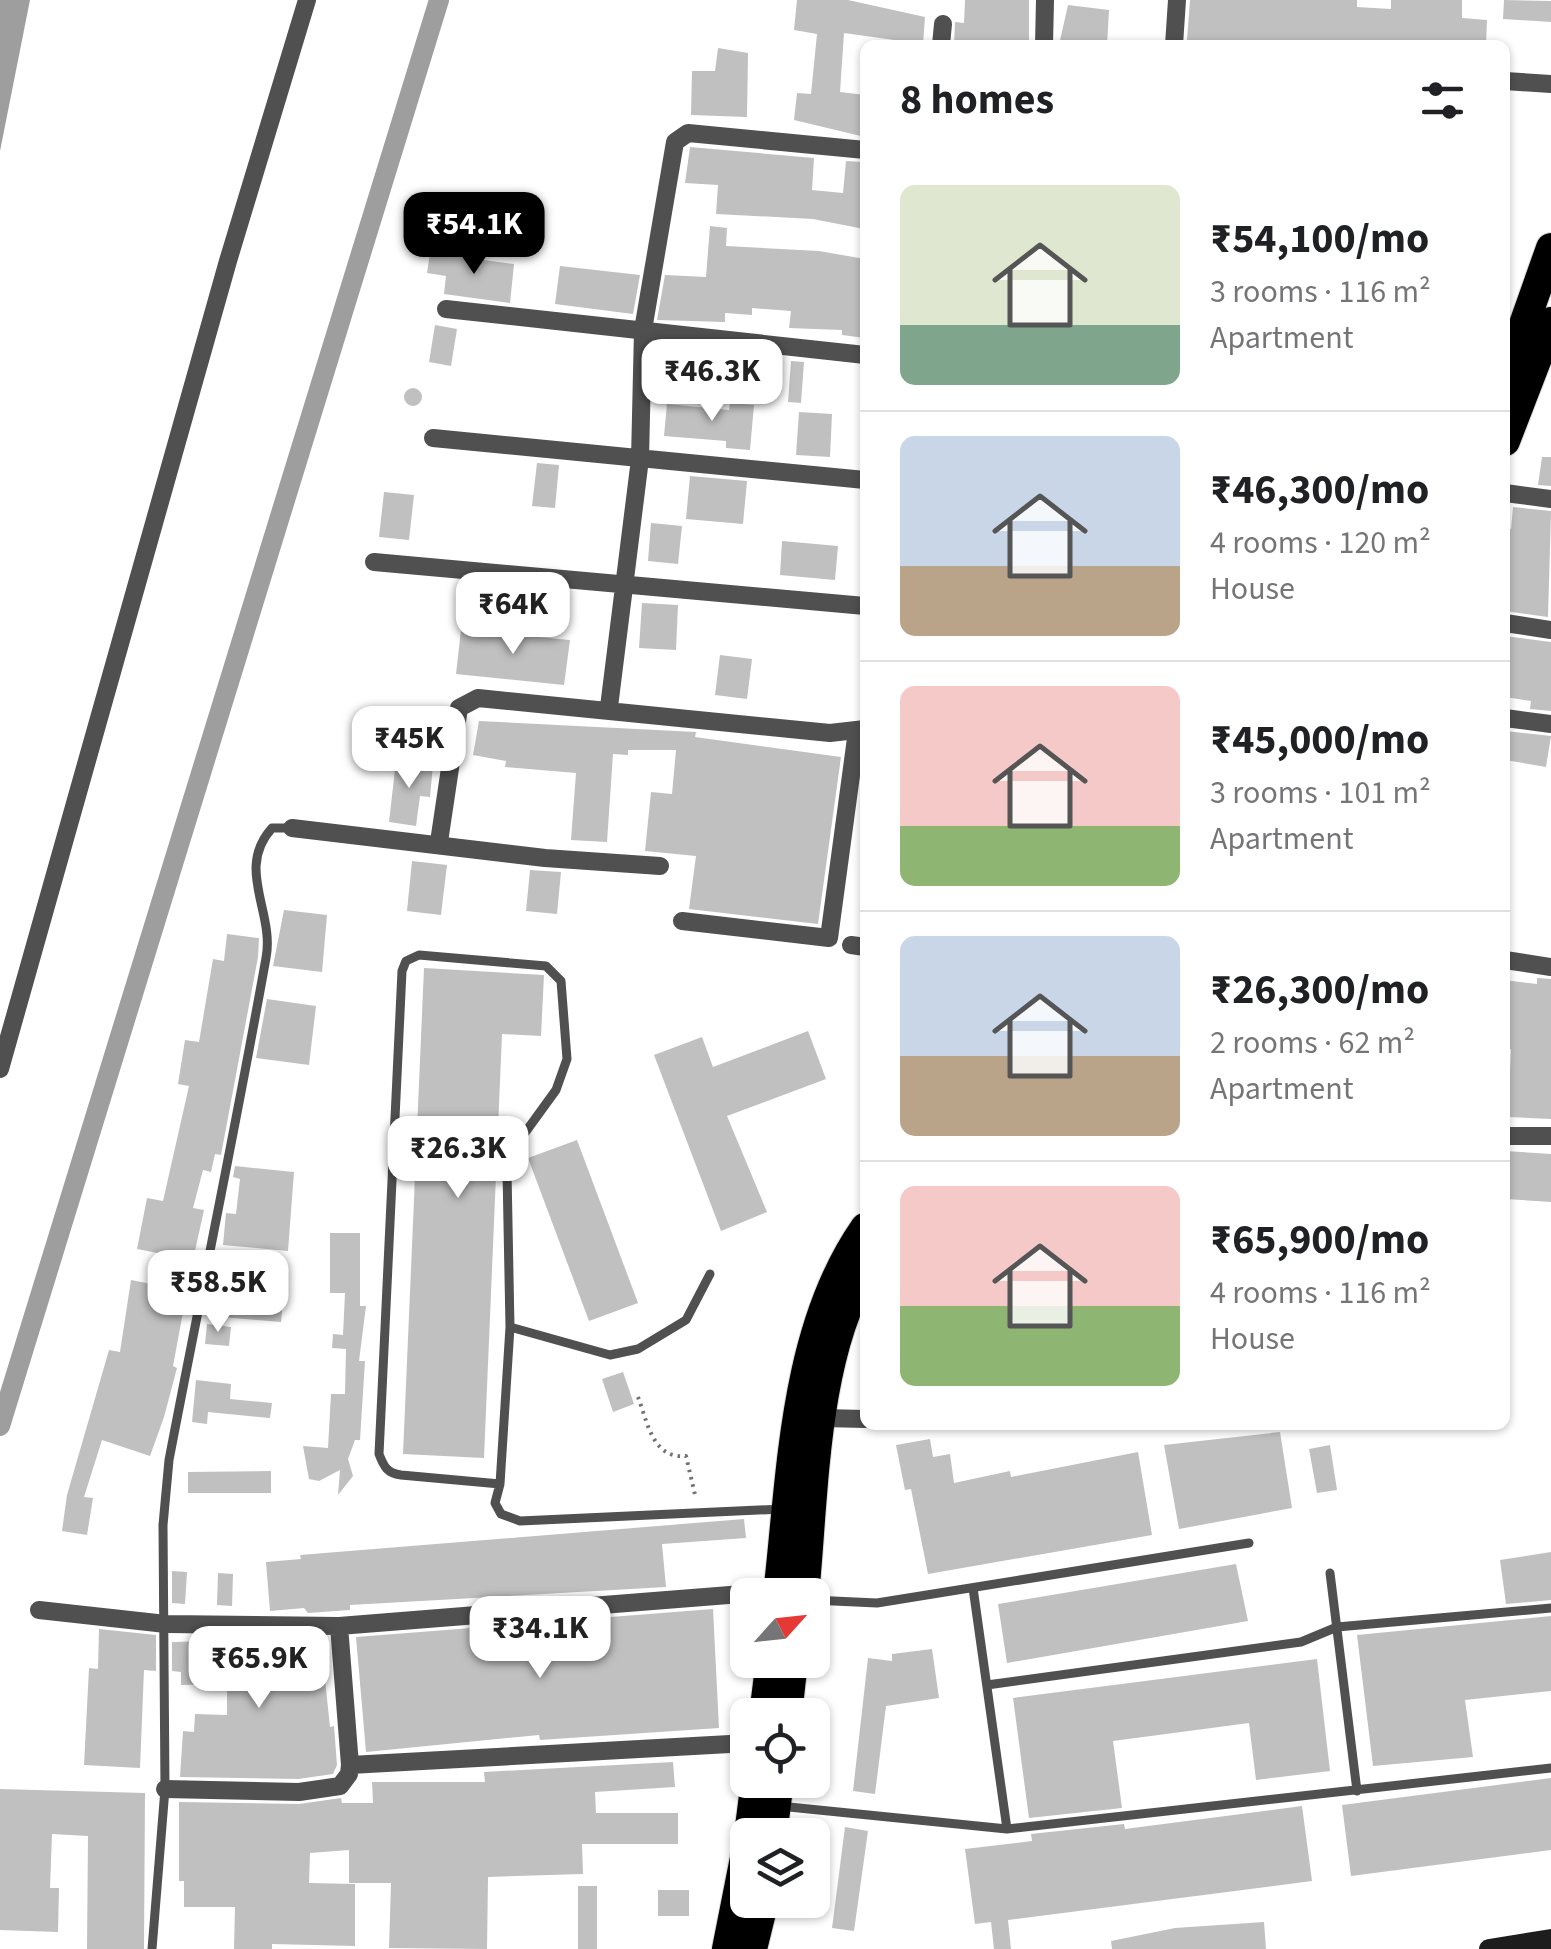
<!DOCTYPE html>
<meta charset="utf-8">
<style>
:root{--surface:#fff;--page:#f2f2f2;--text:#202124;--muted:#757577;--line:#e0e0e0;--accent:#000}
body{margin:0;font-family:"Source Sans 3",sans-serif;background:var(--page);color:var(--text);height:100vh;display:flex;flex-direction:column;font-size:38px;white-space:nowrap}
*{box-sizing:border-box;margin:0}
p{font-size:32px;color:var(--muted)}
.icon{flex:none;width:55px;height:55px;fill:none;stroke:currentColor;stroke-width:2;stroke-linecap:round;stroke-linejoin:round}
.map{position:relative;flex:1;overflow:hidden}
.details{position:absolute;left:860px;top:40px;width:650px;height:1390px;display:flex;flex-direction:column;background:var(--surface);border-radius:15px;box-shadow:0 2px 8px #0004}
.details>*{flex:none}
.needle{width:65px;rotate:63deg}
.controls{position:absolute;left:730px;top:1578px;display:grid;gap:20px}
.controls a{display:grid;place-items:center;width:100px;height:100px;border-radius:15px;background:var(--surface);box-shadow:0 2px 8px #0004;font-size:50px}
.price{position:absolute;translate:-50% -85px;padding:0 22px;border-radius:20px;background:#fff;color:#222;font-size:32px;line-height:65px;filter:drop-shadow(0 2px 5px #0008)}
.price::after{content:'';position:absolute;left:50%;top:60px;width:30px;height:22px;margin-left:-15px;background:inherit;clip-path:polygon(0 0,100% 0,50% 100%)}
.price.current{background:var(--accent);color:#fff}
ul{padding:0;list-style:none}
li{display:flex;align-items:center;gap:30px;height:250px;padding:0 40px}
li+li{border-top:2px solid var(--line)}
li span{display:grid;place-items:center;flex:none;width:280px;height:200px;border-radius:15px;color:#555}
li>.icon{margin-inline-start:auto}
span .icon{width:120px;height:120px;fill:#fffc;stroke-width:1}
li b{font-size:42px}
h2{display:flex;justify-content:space-between;align-items:center;height:120px;padding:0 40px;font-size:42px}
.map>svg:first-child{display:block}
</style>
<div class="map">
<svg width="1551" height="1949" viewBox="0 0 1551 1949">
<rect width="100%" height="100%" fill="#fff"/>
<path fill="#9e9e9e" d="M 0,0 L 30,0 L 0,151 Z"/>
<g fill="none" stroke-linecap="round" stroke-linejoin="round">
<path stroke="#9e9e9e" stroke-width="20" d="M 0,1426 L 439,0"/>
</g>
<path fill="#c0c0c0" d="M 797,0 L 848,0 L 925,17 L 923,44 L 844,33 L 840,92 L 865,95 L 865,137 L 794,120 L 797,93 L 811,94 L 817,34 L 794,30 Z
M 965,0 L 1029,0 L 1029,45 L 954,45 L 955,22 L 964,23 Z
M 1190,0 L 1357,0 L 1357,7 L 1391,9 L 1391,0 L 1462,0 L 1462,18 L 1487,20 L 1486,45 L 1236,45 L 1187,40 Z
M 1504,0 L 1551,1 L 1551,22 L 1503,19 Z
M 1068,5 L 1109,10 L 1107,45 L 1059,45 Z
M 718,48 L 748,53 L 747,117 L 691,115 L 692,71 L 715,71 Z
M 690,147 L 814,158 L 812,190 L 843,193 L 846,161 L 863,162 L 864,229 L 813,219 L 716,214 L 718,185 L 685,183 Z
M 710,226 L 727,228 L 726,246 L 819,251 L 865,259 L 865,338 L 842,335 L 842,330 L 789,328 L 791,311 L 752,308 L 752,315 L 725,313 L 725,322 L 657,320 L 665,275 L 706,277 Z
M 430,253 L 514,264 L 510,303 L 444,294 L 446,276 L 427,273 Z
M 560,266 L 640,275 L 633,314 L 555,304 Z
M 435,325 L 457,329 L 451,366 L 429,362 Z
M 791,361 L 804,362 L 801,403 L 788,402 Z
M404 397a9 9 0 1 1 18 0a9 9 0 1 1-18 0Z
M 730,403 L 754,405 L 750,450 L 726,448 L 726,441 L 664,436 L 667,404 L 729,410 Z
M 799,412 L 832,414 L 830,457 L 796,455 Z
M 1542,457 L 1551,457 L 1551,486 L 1538,485 Z
M 537,463 L 559,465 L 555,508 L 532,506 Z
M 690,476 L 747,481 L 743,524 L 686,519 Z
M 384,492 L 414,495 L 409,540 L 379,537 Z
M 1513,507 L 1551,511 L 1548,617 L 1505,611 L 1505,528 L 1511,529 Z
M 651,523 L 682,526 L 678,564 L 648,561 Z
M 782,541 L 838,546 L 835,580 L 780,575 Z
M 642,603 L 678,605 L 676,650 L 639,648 Z
M 461,630 L 570,640 L 564,685 L 456,674 Z
M 1505,636 L 1551,642 L 1551,711 L 1530,709 L 1531,701 L 1505,697 Z
M 720,655 L 752,659 L 747,699 L 715,695 Z
M 479,721 L 696,732 L 695,737 L 841,757 L 818,924 L 689,909 L 696,856 L 645,851 L 651,792 L 672,794 L 676,750 L 628,750 L 628,755 L 613,754 L 607,842 L 571,840 L 576,773 L 505,767 L 506,761 L 473,755 Z
M 1505,731 L 1551,736 L 1546,767 L 1505,760 Z
M 396,761 L 433,765 L 430,797 L 420,796 L 416,826 L 389,822 Z
M 412,861 L 447,865 L 441,915 L 407,911 Z
M 530,870 L 561,872 L 557,914 L 526,911 Z
M 284,910 L 327,915 L 322,972 L 273,966 Z
M 227,934 L 259,938 L 258,957 L 221,1155 L 215,1154 L 211,1172 L 203,1170 L 193,1208 L 204,1210 L 193,1260 L 137,1249 L 147,1198 L 163,1201 L 189,1086 L 178,1084 L 185,1040 L 199,1042 L 213,959 L 224,961 Z
M 424,968 L 544,975 L 541,1036 L 502,1034 L 484,1458 L 403,1454 Z
M 1537,978 L 1551,979 L 1551,1119 L 1508,1117 L 1511,1049 L 1505,1049 L 1505,980 L 1537,984 Z
M 267,999 L 316,1006 L 309,1065 L 256,1058 Z
M 808,1031 L 826,1079 L 727,1116 L 767,1212 L 721,1231 L 654,1055 L 702,1037 L 713,1067 Z
M 577,1140 L 638,1303 L 589,1321 L 528,1158 Z
M 1505,1151 L 1551,1154 L 1551,1202 L 1505,1199 Z
M 235,1166 L 294,1172 L 288,1251 L 223,1245 L 226,1213 L 236,1214 L 240,1179 L 233,1177 Z
M 330,1233 L 360,1233 L 360,1306 L 366,1306 L 359,1361 L 365,1361 L 360,1440 L 355,1440 L 348,1459 L 353,1476 L 338,1495 L 340,1470 L 319,1481 L 309,1479 L 303,1446 L 328,1448 L 331,1394 L 345,1394 L 346,1349 L 332,1348 L 333,1334 L 343,1335 L 345,1293 L 330,1293 Z
M 226,1275 L 285,1280 L 281,1322 L 222,1317 Z
M 131,1280 L 187,1291 L 173,1366 L 177,1368 L 164,1417 L 150,1456 L 102,1440 L 84,1497 L 93,1498 L 87,1535 L 62,1531 L 67,1495 L 109,1350 L 120,1352 Z
M 207,1324 L 231,1327 L 229,1346 L 205,1344 Z
M 623,1372 L 634,1404 L 613,1412 L 602,1379 Z
M 196,1380 L 231,1384 L 230,1399 L 272,1403 L 270,1418 L 208,1412 L 207,1424 L 192,1422 Z
M 1280,1432 L 1292,1508 L 1179,1529 L 1164,1445 Z
M 930,1439 L 933,1457 L 950,1454 L 954,1483 L 1010,1471 L 1011,1477 L 1138,1452 L 1152,1535 L 928,1574 L 911,1489 L 905,1490 L 896,1445 Z
M 1330,1445 L 1337,1490 L 1317,1493 L 1309,1449 Z
M 271,1471 L 271,1493 L 188,1493 L 188,1472 Z
M 744,1519 L 746,1538 L 662,1544 L 666,1587 L 350,1605 L 350,1610 L 308,1613 L 304,1608 L 270,1611 L 266,1562 L 301,1559 L 300,1555 Z
M 1551,1552 L 1551,1600 L 1506,1604 L 1500,1560 Z
M 1236,1564 L 1248,1621 L 1007,1663 L 998,1604 Z
M 172,1571 L 187,1572 L 185,1604 L 172,1603 Z
M 218,1573 L 233,1574 L 232,1606 L 217,1605 Z
M 713,1609 L 719,1728 L 540,1740 L 539,1735 L 366,1752 L 356,1637 Z
M 1551,1616 L 1551,1691 L 1465,1700 L 1473,1757 L 1373,1766 L 1357,1635 Z
M 99,1629 L 156,1635 L 156,1671 L 144,1670 L 140,1768 L 84,1765 L 89,1668 L 98,1669 Z
M 249,1640 L 249,1645 L 321,1641 L 330,1727 L 334,1726 L 337,1765 L 333,1774 L 298,1779 L 180,1777 L 183,1731 L 194,1732 L 195,1714 L 227,1715 L 227,1684 L 181,1685 L 181,1672 L 172,1671 L 172,1642 Z
M 932,1649 L 939,1698 L 886,1706 L 875,1794 L 853,1791 L 868,1658 L 892,1661 L 892,1654 Z
M 1317,1659 L 1330,1771 L 1256,1780 L 1249,1723 L 1113,1741 L 1122,1808 L 1029,1818 L 1013,1698 Z
M 673,1762 L 675,1787 L 595,1792 L 596,1813 L 678,1813 L 678,1844 L 582,1844 L 583,1874 L 488,1877 L 487,1949 L 389,1948 L 391,1883 L 349,1883 L 349,1850 L 310,1853 L 309,1883 L 355,1884 L 355,1946 L 272,1944 L 272,1949 L 234,1949 L 235,1907 L 184,1907 L 184,1881 L 179,1881 L 179,1802 L 299,1804 L 341,1798 L 342,1803 L 373,1803 L 372,1782 L 485,1782 L 484,1772 Z
M 1551,1778 L 1551,1850 L 1351,1876 L 1342,1805 Z
M 0,1789 L 145,1793 L 144,1949 L 87,1949 L 88,1836 L 52,1834 L 50,1888 L 59,1888 L 58,1932 L 0,1930 Z
M 1302,1806 L 1312,1881 L 1008,1920 L 1011,1949 L 994,1949 L 991,1922 L 975,1924 L 965,1849 L 1032,1841 L 1031,1834 L 1124,1824 L 1125,1829 Z
M 845,1827 L 868,1831 L 854,1931 L 832,1928 Z
M 578,1886 L 597,1886 L 597,1949 L 578,1949 Z
M 658,1890 L 689,1890 L 689,1916 L 658,1916 Z
M 1264,1922 L 1266,1949 L 1112,1949 L 1111,1941 L 1175,1928 Z"/>
<g fill="none" stroke-linecap="round" stroke-linejoin="round">
<g stroke="#dbdbdb" stroke-width="32">
<path id="highway" d="M 1505,378 L 1551,248
M 1505,441 L 1551,322
M 778,1595 C 792,1475 793,1331 865,1228
M 804,1595 C 814,1494 813,1359 865,1271
M 764,1715 L 771,1660
M 787,1715 L 793,1660
M 749,1835 L 756,1780
M 772,1835 L 779,1780
M 727,1949 L 748,1843
M 752,1949 L 764,1900"/>
</g>
<path stroke="#727272" stroke-width="4" stroke-dasharray="2.5 5" stroke-linecap="butt" d="M 638,1397 C 648,1424 653,1459 686,1456 L 696,1499"/>
<path stroke="#505050" stroke-width="9" d="M 510,1327 L 610,1355 L 638,1349 L 686,1320 L 710,1274
M 500,1484 L 510,1327 L 507,1172 L 511,1152 L 556,1090 L 567,1059 L 561,981 L 546,966 L 419,955 L 406,961 L 402,971 L 379,1454 C 384,1467 387,1473 401,1475 L 500,1484 L 495,1503 L 501,1514 L 520,1521 L 782,1509
M 1330,1573 L 1357,1791
M 973,1588 L 1007,1829
M 812,1600 L 877,1603 L 1249,1543
M 987,1685 L 1301,1642 L 1337,1627 L 1551,1608
M 779,1806 L 1007,1829 L 1551,1768
M 152,1949 L 165,1789 L 163,1525 L 169,1460 C 201,1293 236,1126 266,958 C 275,912 235,869 272,828 L 291,828"/>
<path stroke="#505050" stroke-width="18" d="M 941,45 L 943,24
M 1044,45 L 1045,0
M 1174,45 L 1177,0
M 1505,81 L 1551,84
M 446,309 L 865,355
M 433,438 L 865,480
M 1505,493 L 1551,499
M 374,562 L 865,606
M 1505,623 L 1551,630
M 609,707 L 640,459 L 643,330 L 675,142 L 688,133 L 865,150
M 1505,718 L 1551,724
M 292,828 L 545,858 L 660,866
M 439,842 L 459,708 L 478,698 L 830,733 L 865,729
M 682,921 L 829,938 L 857,731
M 851,945 L 865,947
M 1505,960 L 1551,967
M 0,1069 L 228,261 L 307,0
M 1505,1136 L 1551,1136
M 823,1418 L 865,1419
M 39,1610 L 166,1624 L 339,1626 L 779,1591
M 339,1626 L 350,1765 L 748,1743
M 165,1789 L 299,1792 L 340,1786 L 349,1774 L 350,1765"/>
<path stroke="#1d1d1d" stroke-width="20" d="M 1489,1949 L 1551,1939"/>
<use href="#highway" stroke="#000" stroke-width="30"/>
</g>
</svg>
<div class="controls">
<a><svg class="needle" viewBox="-14 -14 28 28"><path d="M0-13l5 13h-10z" fill="#e53935"/><path d="M0 13l5-13h-10z" fill="#757577"/></svg></a>
<a><svg class="icon" aria-label="locate" viewBox="0 0 24 24"><circle cx="12" cy="12" r="6"/><path d="M12 2v4M12 18v4M2 12h4M18 12h4"/></svg></a>
<a><svg class="icon" aria-label="layers" viewBox="0 0 24 24"><path d="M12 4l9 5-9 5-9-5zM3 14l9 5 9-5"/></svg></a>
</div>
<b class="price current" style="left:474px;top:277px">₹54.1K</b>
<b class="price" style="left:712px;top:424px">₹46.3K</b>
<b class="price" style="left:513px;top:657px">₹64K</b>
<b class="price" style="left:409px;top:791px">₹45K</b>
<b class="price" style="left:458px;top:1201px">₹26.3K</b>
<b class="price" style="left:218px;top:1335px">₹58.5K</b>
<b class="price" style="left:540px;top:1681px">₹34.1K</b>
<b class="price" style="left:259px;top:1711px">₹65.9K</b>
<section class="details">
<h2>8 homes<svg class="icon" aria-label="filters" viewBox="0 0 24 24"><path d="M4 7h16M4 17h16"/><circle cx="9" cy="7" r="2"/><circle cx="15" cy="17" r="2"/></svg></h2>
<ul>
<li><span style="background:linear-gradient(#dfe7d0 70%,#7fa58c 0)"><svg class="icon" aria-label="home" viewBox="0 0 24 24"><path d="M3 11l9-7 9 7M6 9v11h12V9"/></svg></span><div><b>₹54,100/mo</b><p>3 rooms · 116 m²</p><p>Apartment</p></div></li>
<li><span style="background:linear-gradient(#c9d6e8 65%,#b9a48a 0)"><svg class="icon" aria-label="home" viewBox="0 0 24 24"><path d="M3 11l9-7 9 7M6 9v11h12V9"/></svg></span><div><b>₹46,300/mo</b><p>4 rooms · 120 m²</p><p>House</p></div></li>
<li><span style="background:linear-gradient(#f6c9c9 70%,#8fb573 0)"><svg class="icon" aria-label="home" viewBox="0 0 24 24"><path d="M3 11l9-7 9 7M6 9v11h12V9"/></svg></span><div><b>₹45,000/mo</b><p>3 rooms · 101 m²</p><p>Apartment</p></div></li>
<li><span style="background:linear-gradient(#c9d6e8 60%,#b9a48a 0)"><svg class="icon" aria-label="home" viewBox="0 0 24 24"><path d="M3 11l9-7 9 7M6 9v11h12V9"/></svg></span><div><b>₹26,300/mo</b><p>2 rooms · 62 m²</p><p>Apartment</p></div></li>
<li><span style="background:linear-gradient(#f6c9c9 60%,#8fb573 0)"><svg class="icon" aria-label="home" viewBox="0 0 24 24"><path d="M3 11l9-7 9 7M6 9v11h12V9"/></svg></span><div><b>₹65,900/mo</b><p>4 rooms · 116 m²</p><p>House</p></div></li>
</ul>
</section>
</div>
